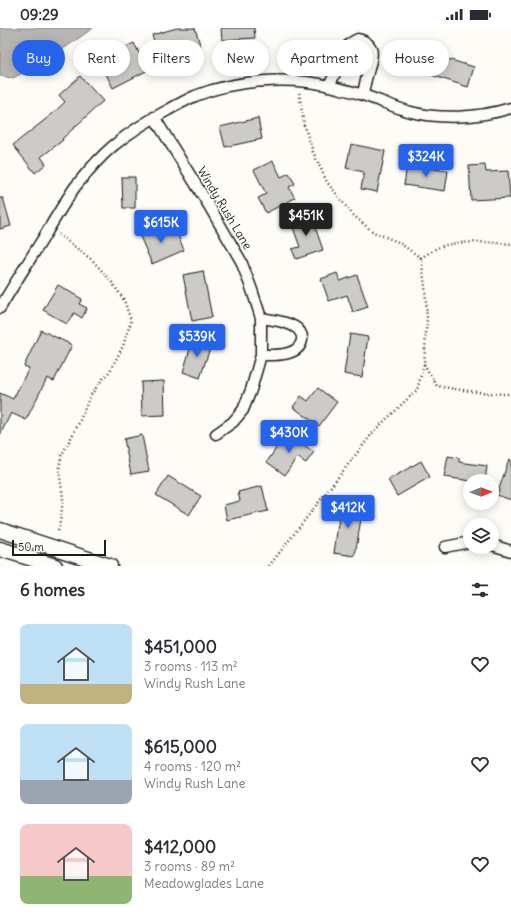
<!DOCTYPE html>
<meta charset="utf-8">
<style>
:root{--surface:#fff;--page:#f2f2f3;--text:#2b2b33;--muted:#7c7c81;--accent:#2563eb}
body{margin:0;font-family:Delius,sans-serif;background:var(--page);color:var(--text);height:100vh;display:flex;flex-direction:column;font-size:15px;white-space:nowrap}
*{box-sizing:border-box;margin:0}
p{font-size:13px;color:var(--muted)}
.icon{flex:none;width:22px;height:22px;fill:none;stroke:currentColor;stroke-width:2;stroke-linecap:round;stroke-linejoin:round}
.map{position:relative;height:538px;overflow:hidden}
.details{display:flex;flex-direction:column;background:var(--surface);flex:1}
.details>*{flex:none}
.top-card{position:absolute;left:12px;top:12px;width:487px;height:36px;display:flex;gap:8px}
.needle{width:26px;rotate:89deg}
.buttons{position:absolute;left:463px;top:446px;display:grid;gap:8px}
.buttons a{display:grid;place-items:center;width:36px;height:36px;border-radius:50%;background:var(--surface);box-shadow:0 2px 10px #0003;font-size:20px}
.scale{position:absolute;left:12px;bottom:10px;width:94px;box-sizing:border-box;padding-left:4px;border:2px solid #1c1c1c;border-top:0;font-size:11px;line-height:14px;white-space:nowrap;color:#1c1c1c;-webkit-text-stroke:3px #fdfcf7;paint-order:stroke}
.price{position:absolute;translate:-50% -34px;padding:0 9px;border-radius:4px;background:var(--accent);color:#fff;font-size:13px;line-height:26px;filter:drop-shadow(0 1px 2px #0008)}
.price::after{content:'';position:absolute;left:50%;top:24px;width:12px;height:9px;margin-left:-6px;background:inherit;clip-path:polygon(0 0,100% 0,50% 100%)}
.price.on{background:#222;color:#fff}
ul{padding:0;list-style:none}
li{display:flex;align-items:center;gap:12px;height:100px;padding:0 20px}
li span{display:grid;place-items:center;flex:none;width:112px;height:80px;border-radius:8px;color:#555}
li>.icon{margin-inline-start:auto}
span .icon{width:48px;height:48px;fill:#fffc;stroke-width:1}
li b{font-size:17px}
h2{display:flex;justify-content:space-between;align-items:center;height:48px;padding:0 20px;font-size:17px}
.chip{padding:0 14px;border-radius:18px;background:var(--surface);box-shadow:0 2px 10px #0003;font-size:14px;line-height:36px}
.chip.on{background:var(--accent);color:#fff}
.status{display:flex;justify-content:space-between;align-items:center;height:28px;padding:0 20px;background:var(--surface);direction:ltr}
.status svg{height:11px;fill:currentColor}
.map>svg:first-child{display:block}
</style>
<div class="status"><b>09:29</b><svg viewBox="0 0 49 12"><path d="M0 12V9h3v3zM5 12V6h3v6zM10 12V3h3v9zM15 12V0h3v12zM26 1h20v11H26zM47 4h2v5h-2z"/></svg></div>
<div class="map">
<svg width="511" height="538" viewBox="0 0 511 538">
<rect width="100%" height="100%" fill="#fdfcf7"/>
<filter id="ink" filterUnits="userSpaceOnUse"><feTurbulence type="fractalNoise" baseFrequency=".025" numOctaves="2"/><feDisplacementMap in="SourceGraphic" scale="8" xChannelSelector="R" yChannelSelector="G"/><feConvolveMatrix kernelMatrix="1 2 1 2 8 2 1 2 1" color-interpolation-filters="sRGB"/></filter>
<g filter="url(#ink)">
<path fill="#b7b6b2" stroke="#797876" d="M 0,0 L 93,0 L 49,31 L 13,50 L 0,48 Z"/>
<path fill="#cccbc8" stroke="#1c1c1c" d="M 177,0 L 195,0 L 201,20 L 160,32 L 152,7 Z
M 221,0 L 254,0 L 255,10 L 222,12 Z
M 134,15 L 148,42 L 113,60 L 99,32 Z
M 437,28 L 474,39 L 468,59 L 431,47 Z
M 80,48 L 103,73 L 62,111 L 63,112 L 41,129 L 46,136 L 35,145 L 13,117 L 51,87 L 65,74 L 59,67 Z
M 258,90 L 262,111 L 225,119 L 220,99 Z
M 351,116 L 385,123 L 377,164 L 361,161 L 364,144 L 346,140 Z
M 273,133 L 281,149 L 289,145 L 295,156 L 289,159 L 295,170 L 266,185 L 258,170 L 266,166 L 254,142 Z
M 407,137 L 448,143 L 445,163 L 404,157 Z
M 485,137 L 486,144 L 508,143 L 510,170 L 471,172 L 469,138 Z
M 122,149 L 135,149 L 135,180 L 123,180 Z
M 0,170 L 3,170 L 11,198 L 0,201 Z
M 311,187 L 323,222 L 296,231 L 292,221 L 300,219 L 291,194 Z
M 156,199 L 159,207 L 175,200 L 184,222 L 152,236 L 139,206 Z
M 203,243 L 212,289 L 192,293 L 183,247 Z
M 337,245 L 340,253 L 357,247 L 368,279 L 353,284 L 347,267 L 329,273 L 321,251 Z
M 58,257 L 82,271 L 79,276 L 87,280 L 82,290 L 74,285 L 67,296 L 43,282 Z
M 41,302 L 72,317 L 54,353 L 47,350 L 26,392 L 11,385 L 0,407 L 0,365 L 13,371 L 29,340 L 24,338 Z
M 350,306 L 368,309 L 362,349 L 344,346 Z
M 193,311 L 211,317 L 200,350 L 183,344 Z
M 164,353 L 165,387 L 142,388 L 141,354 Z
M 318,360 L 337,374 L 319,398 L 293,379 L 301,368 L 308,373 Z
M 286,405 L 314,424 L 306,435 L 297,429 L 285,447 L 267,434 Z
M 142,407 L 149,443 L 131,446 L 124,411 Z
M 448,428 L 459,430 L 459,434 L 487,438 L 485,453 L 471,453 L 444,449 Z
M 509,431 L 511,432 L 511,472 L 497,467 Z
M 421,433 L 430,449 L 397,468 L 388,452 Z
M 168,448 L 201,468 L 189,487 L 156,467 Z
M 262,458 L 268,483 L 227,492 L 224,477 L 240,473 L 238,464 Z
M 341,475 L 363,478 L 355,528 L 334,525 Z"/>
<g fill="none" stroke-linecap="round" stroke-linejoin="round">
<g stroke="#1c1c1c" stroke-width="13">
<path id="street" d="M 328,58 C 329,55 332,52 333,50 C 341,34 340,18 358,11 C 379,16 371,32 367,48 C 365,54 364,61 363,67
M 154,89 L 208,176 L 241,233 L 252,262 L 261,290 L 261,327 L 251,362 L 243,382 L 233,394 L 216,406
M 0,280 C 14,256 29,233 44,209 C 54,192 64,175 75,159 C 86,145 100,129 113,118 C 130,104 149,92 168,82 C 177,77 186,72 195,68 C 235,52 288,48 330,58 C 341,61 352,63 363,67 C 378,72 392,78 407,83 C 440,92 478,90 511,80
M 261,327 C 273,327 299,329 302,312 C 303,307 299,301 295,299 C 286,293 272,292 261,290
M 492,517 L 511,523
M 445,519 L 470,514"/>
</g>
<g stroke="#1c1c1c" stroke-width="17">
<path id="secondary" d="M 0,502 L 110,538
M 0,521 L 55,538"/>
</g>
<path stroke="#1c1c1c" stroke-width="2.5" stroke-dasharray="1 3" stroke-linecap="butt" d="M 421,230 C 426,227 433,222 439,219 C 459,212 490,214 511,216
M 424,336 L 437,358 C 461,362 486,366 511,366
M 58,503 L 61,489 L 63,470 L 59,442 L 61,428 L 78,397 L 90,368 L 101,353 L 110,343 L 123,318 L 131,293 L 124,272 L 111,253 L 92,232 L 58,206
M 269,538 L 375,402 L 417,362 L 424,336 L 427,290 L 425,258 L 421,230 L 398,214 L 373,204 L 352,186 L 327,154 L 313,124 L 304,97 L 299,64"/>
<use href="#street" stroke="#fdfcf7" stroke-width="10"/>
<use href="#secondary" stroke="#fdfcf7" stroke-width="14"/>
</g>
</g>
<g text-anchor="middle" dominant-baseline="central" stroke-width="3.5" stroke-linejoin="round" paint-order="stroke">
<g font-size="12" fill="#1c1c1c" stroke="#fdfcf7">
<text transform="translate(225 180) rotate(59)">Windy Rush Lane</text>
</g>
</g>
</svg>
<div class="buttons">
<a><svg class="needle" viewBox="-14 -14 28 28"><path d="M0-13l5 13h-10z" fill="#e53935"/><path d="M0 13l5-13h-10z" fill="#7c7c81"/></svg></a>
<a><svg class="icon" aria-label="layers" viewBox="0 0 24 24"><path d="M12 4l9 5-9 5-9-5zM3 14l9 5 9-5"/></svg></a>
</div>
<div class="scale">50 m</div>
<b class="price" style="left:426px;top:150px">$324K</b>
<b class="price on" style="left:306px;top:209px">$451K</b>
<b class="price" style="left:161px;top:216px">$615K</b>
<b class="price" style="left:197px;top:330px">$539K</b>
<b class="price" style="left:289px;top:426px">$430K</b>
<b class="price" style="left:348px;top:501px">$412K</b>
<div class="top-card">
<a class="chip on">Buy</a>
<a class="chip">Rent</a>
<a class="chip">Filters</a>
<a class="chip">New</a>
<a class="chip">Apartment</a>
<a class="chip">House</a>
</div>
</div>
<section class="details">
<h2>6 homes<svg class="icon" aria-label="filters" viewBox="0 0 24 24"><path d="M4 7h16M4 17h16"/><circle cx="9" cy="7" r="2"/><circle cx="15" cy="17" r="2"/></svg></h2>
<ul>
<li><span style="background:linear-gradient(#bfe0f5 75%,#c2b280 0)"><svg class="icon" aria-label="home" viewBox="0 0 24 24"><path d="M3 11l9-7 9 7M6 9v11h12V9"/></svg></span><div><b>$451,000</b><p>3 rooms · 113 m²</p><p>Windy Rush Lane</p></div><svg class="icon" aria-label="heart" viewBox="0 0 24 24"><path d="M12 20l-8-8c-3-5 5-10 8-4 3-6 11-1 8 4z"/></svg></li>
<li><span style="background:linear-gradient(#bfe0f5 70%,#9aa5b1 0)"><svg class="icon" aria-label="home" viewBox="0 0 24 24"><path d="M3 11l9-7 9 7M6 9v11h12V9"/></svg></span><div><b>$615,000</b><p>4 rooms · 120 m²</p><p>Windy Rush Lane</p></div><svg class="icon" aria-label="heart" viewBox="0 0 24 24"><path d="M12 20l-8-8c-3-5 5-10 8-4 3-6 11-1 8 4z"/></svg></li>
<li><span style="background:linear-gradient(#f6c9c9 65%,#8fb573 0)"><svg class="icon" aria-label="home" viewBox="0 0 24 24"><path d="M3 11l9-7 9 7M6 9v11h12V9"/></svg></span><div><b>$412,000</b><p>3 rooms · 89 m²</p><p>Meadowglades Lane</p></div><svg class="icon" aria-label="heart" viewBox="0 0 24 24"><path d="M12 20l-8-8c-3-5 5-10 8-4 3-6 11-1 8 4z"/></svg></li>
</ul>
</section>
